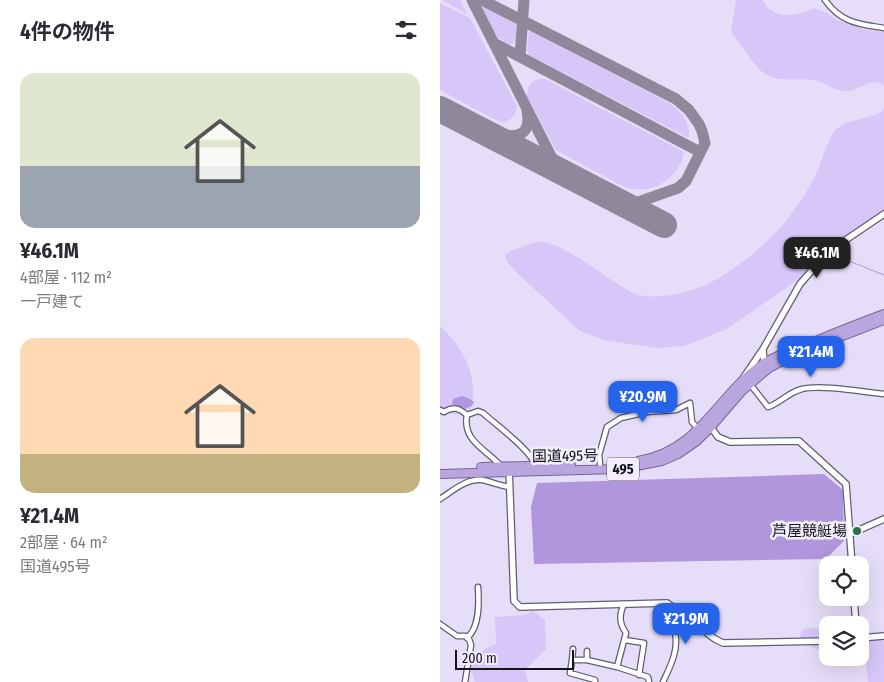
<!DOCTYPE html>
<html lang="ja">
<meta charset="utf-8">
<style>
:root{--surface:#fff;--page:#f2f2f3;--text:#2b2b33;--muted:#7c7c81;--accent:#2563eb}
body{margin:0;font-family:"Fira Sans Condensed","Noto Sans JP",sans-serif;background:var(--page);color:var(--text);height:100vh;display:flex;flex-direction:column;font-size:19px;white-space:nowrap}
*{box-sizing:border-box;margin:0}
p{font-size:16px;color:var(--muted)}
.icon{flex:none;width:28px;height:28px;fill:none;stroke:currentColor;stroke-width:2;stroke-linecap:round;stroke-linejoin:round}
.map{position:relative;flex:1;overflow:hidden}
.side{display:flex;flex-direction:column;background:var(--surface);width:440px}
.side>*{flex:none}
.controls{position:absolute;left:379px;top:556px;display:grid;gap:10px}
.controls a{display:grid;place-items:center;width:50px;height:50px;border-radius:10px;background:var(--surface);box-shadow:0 5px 20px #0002;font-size:25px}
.scale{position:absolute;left:15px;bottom:12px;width:119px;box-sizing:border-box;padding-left:5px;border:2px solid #15121b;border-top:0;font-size:14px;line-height:18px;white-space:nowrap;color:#15121b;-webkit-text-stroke:4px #f2eefd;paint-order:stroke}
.price{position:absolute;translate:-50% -42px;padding:0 11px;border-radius:10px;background:var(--accent);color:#fff;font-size:16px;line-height:32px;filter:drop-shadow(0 1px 2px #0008)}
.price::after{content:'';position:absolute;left:50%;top:30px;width:15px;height:11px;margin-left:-8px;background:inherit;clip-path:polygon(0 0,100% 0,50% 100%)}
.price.on{background:#222;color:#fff}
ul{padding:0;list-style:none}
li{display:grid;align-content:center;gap:10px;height:265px;padding:0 20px}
li span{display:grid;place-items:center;height:155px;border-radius:15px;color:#555}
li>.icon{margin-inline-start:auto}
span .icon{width:90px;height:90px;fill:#fffc;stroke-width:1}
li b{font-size:21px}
h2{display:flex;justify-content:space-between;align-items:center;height:60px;padding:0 20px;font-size:21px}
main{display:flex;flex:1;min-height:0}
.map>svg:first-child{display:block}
</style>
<main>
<section class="side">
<h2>4件の物件<svg class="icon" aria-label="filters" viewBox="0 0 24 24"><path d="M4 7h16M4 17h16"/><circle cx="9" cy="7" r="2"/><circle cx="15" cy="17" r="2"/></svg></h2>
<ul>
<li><span style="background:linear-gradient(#dfe7d0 60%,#9aa5b1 0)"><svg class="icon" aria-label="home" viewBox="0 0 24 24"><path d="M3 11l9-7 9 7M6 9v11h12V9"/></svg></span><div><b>¥46.1M</b><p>4部屋 · 112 m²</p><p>一戸建て</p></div></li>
<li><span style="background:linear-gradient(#ffd9b3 75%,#c2b280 0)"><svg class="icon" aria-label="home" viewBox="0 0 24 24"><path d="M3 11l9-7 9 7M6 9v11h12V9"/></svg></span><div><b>¥21.4M</b><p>2部屋 · 64 m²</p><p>国道495号</p></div></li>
</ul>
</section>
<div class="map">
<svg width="444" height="682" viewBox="0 0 444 682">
<rect width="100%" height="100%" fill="#e6def8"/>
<path fill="#d7c7f9" d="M 2,0 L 20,0 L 27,14 Z
M 296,0 L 323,0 C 331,20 358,17 373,8 L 387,13 L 399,21 L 423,29 L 444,32 L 444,86 C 432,75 421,90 409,91 C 395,93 386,82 373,80 C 357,78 337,83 324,73 C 314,66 299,42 291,31 Z
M 0,3 L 30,18 L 77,106 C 76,114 72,121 63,122 C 56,122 10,95 0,90 Z
M 44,6 L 76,23 C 76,31 78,42 70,45 L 56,36 L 42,10 Z
M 89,30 L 231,104 C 242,113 250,123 249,138 L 89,55 L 87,51 Z
M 98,79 L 105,79 L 244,152 C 239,180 211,196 184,187 L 116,150 L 87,96 C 87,88 90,81 98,79 Z
M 444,108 L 444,213 L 400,239 L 378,258 L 359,279 L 287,329 L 244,346 L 217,348 L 163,340 L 140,331 L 78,274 L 68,263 L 65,257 L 66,254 C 73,250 90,243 98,242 C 121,240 161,275 181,286 C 186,289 193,293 198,295 C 220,299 245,294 265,285 C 275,281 285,274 294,268 C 330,243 356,214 376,174 C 381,164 389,136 396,129 C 409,119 428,119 442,112 Z
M 0,326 C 23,347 39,377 31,408 C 19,417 12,416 0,408 Z
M 93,611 L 105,620 L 106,649 L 85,670 L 88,682 L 35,682 L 28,662 L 46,648 L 56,644 L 55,617 L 84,615 Z
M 366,628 L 387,629 L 387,652 C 375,651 369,645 360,636 L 362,630 Z
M 420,636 L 444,641 L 444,682 L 428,682 L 426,664 L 424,660 L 407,658 L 420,658 Z"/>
<path fill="#af96dd" d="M 22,396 L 30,399 L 34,402 L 32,406 L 24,409 L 12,404 L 13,399 Z
M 384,474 L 403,490 L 404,541 L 386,559 L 94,564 L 91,507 L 97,483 Z"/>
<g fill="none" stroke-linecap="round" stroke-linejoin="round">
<path stroke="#af96dd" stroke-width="1" d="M 394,255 L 444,275"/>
<path stroke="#8e889a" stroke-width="11" d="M 32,0 L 118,170
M 42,0 L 236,99 L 249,110 L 259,124 L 262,131 L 265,143 L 246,181 L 238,188 L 187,206
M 54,43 L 260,152
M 80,57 L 84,0
M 32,125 C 51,133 95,150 87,111"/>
<path stroke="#8e889a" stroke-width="26" d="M 0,109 L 224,225"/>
<g stroke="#635c72" stroke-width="7">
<path id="minor" d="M 385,0 C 401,23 419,24 444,28
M 310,384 L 328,407 C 340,403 349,392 362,389 C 380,384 424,392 444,394
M 0,410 L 4,412 C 13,406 19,408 27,415 C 22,441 46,449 61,466
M 27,415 L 38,411 L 43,413 C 55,424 92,451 95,465
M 160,464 L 159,455 L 167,427 L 181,418 L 207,412 L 236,410 L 250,403 L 252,422 L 259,430
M 0,499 C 13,491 26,478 43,480 C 52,482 61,486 70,487
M 184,604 C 179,615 179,623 186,633 L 177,667 L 208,677 L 209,682
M 0,624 L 17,636 L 26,636 L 29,639 L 31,645 L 25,682
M 27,638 C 40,627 39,602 38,587
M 185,640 L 204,643 L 199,675
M 133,649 L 132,660 L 147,660 L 177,667
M 132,660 L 130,673 L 155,680 L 155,682
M 147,660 L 147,651
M 223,682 C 230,667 239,650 235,633 C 232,622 227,614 227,603"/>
</g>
<g stroke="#635c72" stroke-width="8">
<path id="tertiary" d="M 324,363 L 323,349 L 360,284 L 388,252 L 444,214
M 304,377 L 323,349
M 270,426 L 278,437 L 290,442 L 359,441 L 406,484 L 412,565
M 69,468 L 74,601 L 80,607 L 227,603 L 275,639 L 283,643 L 388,641
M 410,534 L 444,519
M 414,598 L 416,625
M 420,638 L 444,636"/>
</g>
<g stroke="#756494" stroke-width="10">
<path id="trunk" d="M 198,461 C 261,451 277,394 324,363 C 339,354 357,348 373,342 C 397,332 420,323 444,314
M 41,467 L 131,465
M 0,474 L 181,469 L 222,461 L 238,454 L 257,441 L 270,428 L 302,391 L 329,368 L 356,354 L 444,320"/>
</g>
<use href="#minor" stroke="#fff" stroke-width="4.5"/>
<use href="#tertiary" stroke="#fff" stroke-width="5.5"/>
<use href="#trunk" stroke="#baa6de" stroke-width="8"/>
</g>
<circle fill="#2c7340" stroke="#f2eefd" stroke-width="2" cx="417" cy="531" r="5"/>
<g text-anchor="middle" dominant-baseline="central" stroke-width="5" stroke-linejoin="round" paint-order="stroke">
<rect fill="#f2eefd" stroke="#57545f" stroke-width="1" x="167" y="457.5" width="32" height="23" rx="4"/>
<g font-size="14" font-weight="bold" fill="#15121b">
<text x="183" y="469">495</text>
</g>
<g font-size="15" fill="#15121b" stroke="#f2eefd">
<text transform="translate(125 456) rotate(-1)">国道495号</text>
</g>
<g font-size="15" fill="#15121b" stroke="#f2eefd" text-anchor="end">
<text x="407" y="531">芦屋競艇場</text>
</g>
</g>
</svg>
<div class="controls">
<a><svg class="icon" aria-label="locate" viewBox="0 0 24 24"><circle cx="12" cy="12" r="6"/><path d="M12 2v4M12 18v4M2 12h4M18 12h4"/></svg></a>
<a><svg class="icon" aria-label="layers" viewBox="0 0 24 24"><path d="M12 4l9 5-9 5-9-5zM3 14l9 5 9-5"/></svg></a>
</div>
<div class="scale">200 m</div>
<b class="price on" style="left:377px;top:279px">¥46.1M</b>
<b class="price" style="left:371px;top:378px">¥21.4M</b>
<b class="price" style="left:203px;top:423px">¥20.9M</b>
<b class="price" style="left:246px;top:645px">¥21.9M</b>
</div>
</main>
